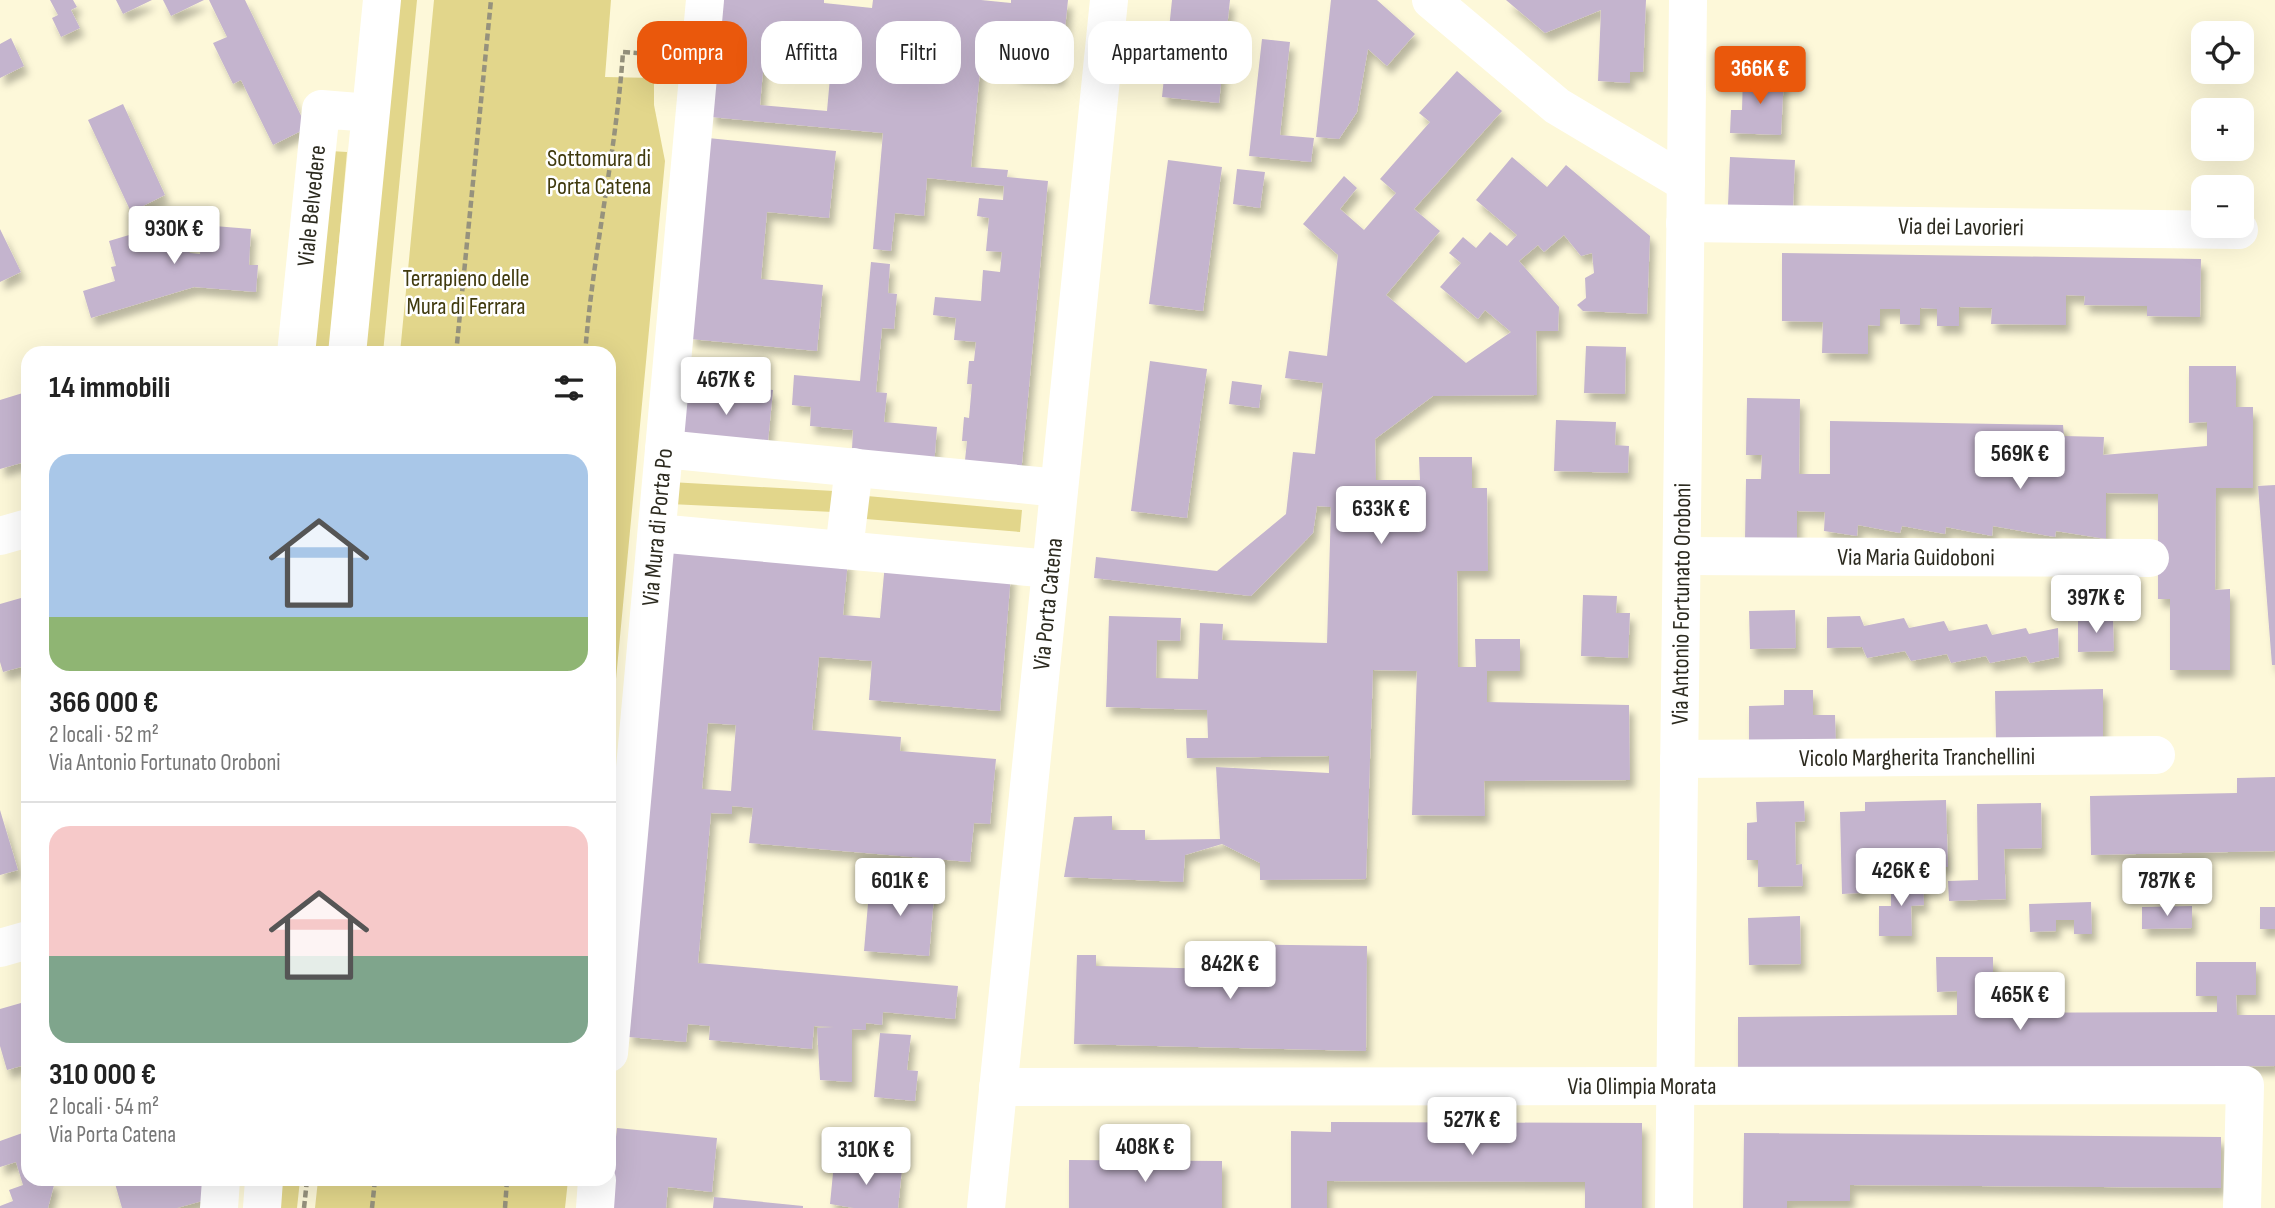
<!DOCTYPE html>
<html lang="it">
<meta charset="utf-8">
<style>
:root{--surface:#fff;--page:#f2f2f2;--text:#222;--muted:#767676;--line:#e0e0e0;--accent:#ea580c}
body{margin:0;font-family:"Sofia Sans Condensed",sans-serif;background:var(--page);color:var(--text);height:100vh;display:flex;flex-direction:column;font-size:26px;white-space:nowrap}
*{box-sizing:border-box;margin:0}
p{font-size:23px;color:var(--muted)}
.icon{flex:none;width:38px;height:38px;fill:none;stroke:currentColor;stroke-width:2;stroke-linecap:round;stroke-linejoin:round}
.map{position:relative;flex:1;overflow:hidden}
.sheet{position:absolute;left:21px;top:346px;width:595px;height:840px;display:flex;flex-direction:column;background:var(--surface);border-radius:21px;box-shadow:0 7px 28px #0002}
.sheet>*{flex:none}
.guide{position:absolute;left:637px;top:21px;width:665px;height:63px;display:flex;gap:14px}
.controls{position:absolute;left:2191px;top:21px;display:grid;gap:14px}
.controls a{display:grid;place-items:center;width:63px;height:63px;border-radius:14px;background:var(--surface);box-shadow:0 7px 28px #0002;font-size:35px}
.price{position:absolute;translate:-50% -60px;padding:0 16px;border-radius:7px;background:#fff;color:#222;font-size:23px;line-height:46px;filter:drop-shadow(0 2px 4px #0008)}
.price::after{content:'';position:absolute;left:50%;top:42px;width:21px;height:16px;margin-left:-10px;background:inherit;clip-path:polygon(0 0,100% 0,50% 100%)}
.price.active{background:var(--accent);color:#fff}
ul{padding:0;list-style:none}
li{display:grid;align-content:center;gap:14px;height:371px;padding:0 28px}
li+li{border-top:2px solid var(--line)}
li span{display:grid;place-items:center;height:217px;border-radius:21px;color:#555}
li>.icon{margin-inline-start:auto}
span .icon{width:126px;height:126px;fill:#fffc;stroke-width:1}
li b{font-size:30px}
h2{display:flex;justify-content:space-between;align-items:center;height:84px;padding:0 28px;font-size:30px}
.chip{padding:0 24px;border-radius:21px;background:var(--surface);box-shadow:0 7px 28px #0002;font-size:24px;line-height:63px}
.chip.active{background:var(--accent);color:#fff}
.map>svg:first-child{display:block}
</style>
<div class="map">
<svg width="2275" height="1208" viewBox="0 0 2275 1208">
<defs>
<filter id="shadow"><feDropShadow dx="4.5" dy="8" stdDeviation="3.5" flood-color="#0004"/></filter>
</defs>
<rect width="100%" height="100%" fill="#fdf8d9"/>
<path fill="#e2d68b" d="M 393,0 L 417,0 L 383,353 L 357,354 Z
M 434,0 L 611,0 L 605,77 L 654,78 L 654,105 L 665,161 L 609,753 L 609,354 L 400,353 Z
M 330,151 L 347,152 L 329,353 L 312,354 Z
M 670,482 L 834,491 L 833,512 L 670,504 Z
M 867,496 L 1022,510 L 1020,532 L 866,519 Z
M 276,1180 L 300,1180 L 297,1208 L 274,1208 Z
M 318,1180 L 568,1180 L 565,1208 L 315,1208 Z"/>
<path fill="#c4b4ce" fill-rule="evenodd" filter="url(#shadow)" d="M 50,0 L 73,0 L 77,7 L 71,10 L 80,28 L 61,37 L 52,18 L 58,15 Z
M 116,0 L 152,0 L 123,14 Z
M 163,0 L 204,0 L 171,16 Z
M 209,0 L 245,0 L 307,128 L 273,145 L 241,80 L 233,84 L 213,43 L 227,37 Z
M 721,0 L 824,0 L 824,3 L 872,8 L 873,0 L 981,0 L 1011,3 L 1011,0 L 1068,0 L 1060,78 L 1014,74 L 1017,43 L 983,39 L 971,167 L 1008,170 L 1007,177 L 1048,181 L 1021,474 L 964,470 L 967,441 L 962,441 L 964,417 L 969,418 L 972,384 L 967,384 L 969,361 L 974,361 L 976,342 L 954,340 L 956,318 L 933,315 L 935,297 L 981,301 L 983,270 L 1000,272 L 1002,252 L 986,251 L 989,218 L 977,216 L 979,198 L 1003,200 L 1004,186 L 927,178 L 924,216 L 895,213 L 891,251 L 873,249 L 883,133 L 710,117 ZM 766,38 L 833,44 L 827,111 L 760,105 Z
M 1172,0 L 1230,0 L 1219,103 L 1162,97 Z
M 1331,0 L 1377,0 L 1415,34 L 1387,66 L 1368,49 L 1357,112 L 1339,139 L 1316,137 Z
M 1506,0 L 1646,0 L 1643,72 L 1630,72 L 1630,83 L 1598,81 L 1601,10 L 1545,33 Z
M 11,38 L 24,66 L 0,78 L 0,44 Z
M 1262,39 L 1290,42 L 1280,135 L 1314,138 L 1311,162 L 1249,156 Z
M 1457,71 L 1502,111 L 1414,209 L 1440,231 L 1386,295 L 1466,363 L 1511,332 L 1485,310 L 1478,319 L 1440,287 L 1461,263 L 1449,253 L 1463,237 L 1476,248 L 1490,232 L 1507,246 L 1517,235 L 1476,200 L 1512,157 L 1547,187 L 1566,165 L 1650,236 L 1647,314 L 1583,311 L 1577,305 L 1586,298 L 1585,278 L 1594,273 L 1592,253 L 1581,256 L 1564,235 L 1544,252 L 1538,245 L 1519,261 L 1559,307 L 1558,331 L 1536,331 L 1537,395 L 1433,396 L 1375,439 L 1376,480 L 1420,480 L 1419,457 L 1472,457 L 1472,488 L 1487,488 L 1488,571 L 1457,571 L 1458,667 L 1476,667 L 1475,639 L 1520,639 L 1520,671 L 1487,671 L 1487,702 L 1629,705 L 1630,780 L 1484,781 L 1485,816 L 1412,815 L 1417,671 L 1373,670 L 1366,879 L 1260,880 L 1260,863 L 1222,844 L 1185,855 L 1183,882 L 1064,877 L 1074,817 L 1112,816 L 1112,830 L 1145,830 L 1145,840 L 1220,839 L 1216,767 L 1329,773 L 1329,756 L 1187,758 L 1186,738 L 1208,738 L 1207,710 L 1106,707 L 1109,616 L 1181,618 L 1180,641 L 1157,640 L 1156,678 L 1198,679 L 1200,623 L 1223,624 L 1222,640 L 1327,643 L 1331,507 L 1317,506 L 1313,533 L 1251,596 L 1094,578 L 1096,557 L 1217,571 L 1286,514 L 1293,452 L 1315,454 L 1323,383 L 1285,378 L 1289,351 L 1327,356 L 1338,255 L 1303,224 L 1344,176 L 1357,188 L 1340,209 L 1364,230 L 1396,193 L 1380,179 L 1430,122 L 1419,113 Z
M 1743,75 L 1784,76 L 1781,135 L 1730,133 L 1731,110 L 1742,110 Z
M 123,104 L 165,195 L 131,212 L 88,120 Z
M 708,138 L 836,151 L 829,218 L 767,212 L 761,279 L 823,285 L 817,351 L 690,339 Z
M 1730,157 L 1795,160 L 1793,208 L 1728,205 Z
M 1168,160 L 1222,167 L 1203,311 L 1149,304 Z
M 1237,169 L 1265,172 L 1260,208 L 1233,204 Z
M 176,221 L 190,253 L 200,254 L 202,225 L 251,229 L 249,265 L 258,265 L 256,292 L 194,287 L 91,318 L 83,291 L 115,281 L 111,267 L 116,266 L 109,241 Z
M 0,229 L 21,272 L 0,282 Z
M 1782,253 L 2201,259 L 2200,317 L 2147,316 L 2147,306 L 2084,305 L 2085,296 L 2066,295 L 2066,325 L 1991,324 L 1992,308 L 1959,307 L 1959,326 L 1937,326 L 1937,309 L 1920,308 L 1920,325 L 1900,324 L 1900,309 L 1880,309 L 1880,326 L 1868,325 L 1868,354 L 1822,353 L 1823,322 L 1782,321 Z
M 871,262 L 890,264 L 888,293 L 897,294 L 894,329 L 882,328 L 876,392 L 887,393 L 884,422 L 937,427 L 934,466 L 852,449 L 853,430 L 810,426 L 811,407 L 792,405 L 794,375 L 860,381 Z
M 1586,346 L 1626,347 L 1625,394 L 1584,393 Z
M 1150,361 L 1207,369 L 1187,518 L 1131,511 Z
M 2189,366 L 2236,366 L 2236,407 L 2253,407 L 2253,488 L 2216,488 L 2215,590 L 2230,589 L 2230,670 L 2170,670 L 2170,599 L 2158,599 L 2158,494 L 2106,493 L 2106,539 L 2056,531 L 2055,537 L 1993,526 L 1992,536 L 1946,527 L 1945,534 L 1902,526 L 1900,533 L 1858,525 L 1857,536 L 1824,531 L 1825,512 L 1797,511 L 1797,541 L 1745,540 L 1746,479 L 1761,479 L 1762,455 L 1746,455 L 1747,398 L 1800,399 L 1799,474 L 1830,474 L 1830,421 L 2063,425 L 2064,436 L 2104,437 L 2103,455 L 2207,446 L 2207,422 L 2189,423 Z
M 686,381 L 773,390 L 767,452 L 680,445 Z
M 1232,381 L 1262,385 L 1259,408 L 1229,404 Z
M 28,385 L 28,461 L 0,469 L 0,400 L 26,392 L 25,386 Z
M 1556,420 L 1616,422 L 1615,445 L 1629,446 L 1628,473 L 1554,471 Z
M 2275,485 L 2275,665 L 2272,665 L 2258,486 Z
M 672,545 L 848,560 L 843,615 L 880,618 L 885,563 L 1011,574 L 1000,711 L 869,700 L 872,661 L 819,657 L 812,730 L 901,737 L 900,751 L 996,759 L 990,824 L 974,823 L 970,862 L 749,843 L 753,808 L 732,806 L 732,814 L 711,813 L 698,963 L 958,986 L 955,1019 L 883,1012 L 882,1025 L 866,1023 L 866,1030 L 852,1029 L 852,1082 L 820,1080 L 817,1028 L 834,1027 L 814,1026 L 812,1049 L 709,1040 L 710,1026 L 688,1024 L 686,1042 L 628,1037 ZM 708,723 L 736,725 L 731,791 L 702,789 Z
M 1583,595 L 1617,596 L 1616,613 L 1630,613 L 1628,658 L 1581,656 Z
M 28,596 L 28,665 L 3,672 L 0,662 L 0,604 Z
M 1795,610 L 1796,648 L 1750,649 L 1749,611 Z
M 1860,616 L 1864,626 L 1904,618 L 1909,628 L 1944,621 L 1949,631 L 1987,624 L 1992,635 L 2026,628 L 2029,634 L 2058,628 L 2059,657 L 2030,663 L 2026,656 L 1990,663 L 1986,656 L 1951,663 L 1947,654 L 1911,661 L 1905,651 L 1867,658 L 1862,647 L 1827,648 L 1827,617 Z
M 2113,618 L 2114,651 L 2078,652 L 2078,619 Z
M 2103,689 L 2103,737 L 1996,739 L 1995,691 Z
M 1784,690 L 1813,690 L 1813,715 L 1835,715 L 1836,744 L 1749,746 L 1749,706 L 1784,705 Z
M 2275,777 L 2275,851 L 2091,855 L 2090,796 L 2237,793 L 2237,778 Z
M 1946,800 L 1948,867 L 1925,867 L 1925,851 L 1860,852 L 1861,893 L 1842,894 L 1840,812 L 1865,811 L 1865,802 Z
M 1804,801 L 1805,821 L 1795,822 L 1796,865 L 1802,864 L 1803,886 L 1758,887 L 1758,860 L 1747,860 L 1747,823 L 1757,822 L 1756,802 Z
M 2041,803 L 2042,848 L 2004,849 L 2006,899 L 1949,901 L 1948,881 L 1978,880 L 1977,804 Z
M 0,810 L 18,870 L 0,875 Z
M 1923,879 L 1924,905 L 1911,906 L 1912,936 L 1879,936 L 1879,906 L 1891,906 L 1891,880 Z
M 870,880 L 935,885 L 929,956 L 864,951 Z
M 2091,902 L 2092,934 L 2074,934 L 2074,920 L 2056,920 L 2056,931 L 2030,932 L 2029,904 Z
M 2192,906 L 2192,928 L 2142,929 L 2142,907 Z
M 2260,907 L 2275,907 L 2275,929 L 2260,929 Z
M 1800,916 L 1801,964 L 1749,965 L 1748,918 Z
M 1226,944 L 1367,946 L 1366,1051 L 1074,1044 L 1077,955 L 1096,955 L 1096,966 L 1219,969 L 1226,968 Z
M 1936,957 L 1993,957 L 1993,992 L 1977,992 L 1978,1013 L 2217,1012 L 2217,996 L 2196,996 L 2196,962 L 2256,962 L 2256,995 L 2236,995 L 2237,1015 L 2275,1015 L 2275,1066 L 1738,1069 L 1738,1017 L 1957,1015 L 1957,991 L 1937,992 Z
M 28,1001 L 28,1064 L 7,1070 L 0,1046 L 0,1009 Z
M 880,1033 L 911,1035 L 907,1070 L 918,1071 L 915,1101 L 874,1097 Z
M 1331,1122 L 1642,1123 L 1642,1208 L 1585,1208 L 1585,1182 L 1327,1181 L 1327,1208 L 1291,1208 L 1291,1131 L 1331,1132 Z
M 617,1128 L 717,1138 L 712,1192 L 668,1187 L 666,1208 L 608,1208 Z
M 28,1131 L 28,1180 L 52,1180 L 54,1185 L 48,1208 L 0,1208 L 0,1206 L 13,1201 L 9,1190 L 23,1185 L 16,1162 L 0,1167 L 0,1141 Z
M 1744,1133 L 2221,1137 L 2221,1188 L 1850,1185 L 1850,1201 L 1787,1201 L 1787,1208 L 1743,1208 Z
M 1069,1160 L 1222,1161 L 1222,1208 L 1069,1208 Z
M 834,1163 L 902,1169 L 898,1208 L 854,1208 L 830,1204 Z
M 114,1180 L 211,1180 L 209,1199 L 177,1208 L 122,1208 Z
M 714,1197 L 803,1206 L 803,1208 L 713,1208 Z"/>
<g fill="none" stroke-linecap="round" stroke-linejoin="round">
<path stroke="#96927d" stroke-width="4.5" stroke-dasharray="7 3.5" stroke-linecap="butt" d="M 456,354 L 491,0
M 585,354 C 593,252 616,153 623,52 L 661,55
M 304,1208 L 307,1180
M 372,1208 L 375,1180
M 505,1208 L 507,1180"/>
<g stroke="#fff" stroke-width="38">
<path d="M 1431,0 L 1557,106 L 1686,183"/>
<path id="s1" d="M 1685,223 L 2239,230"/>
<path id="s2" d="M 296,354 L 321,109 L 370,113"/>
<path d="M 347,354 L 382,0"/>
<path d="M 664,449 L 1059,488"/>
<path d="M 657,533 L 1051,569"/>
<path d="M 0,536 L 28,528"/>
<path d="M 844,550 L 854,467"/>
<path id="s3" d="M 1682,556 L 2150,558"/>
<path id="s4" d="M 1679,759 L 2156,755"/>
<path d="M 0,948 L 28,940"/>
<path id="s5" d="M 609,1053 L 705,0"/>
<path id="s6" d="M 998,1087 L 2245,1085 L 2242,1208"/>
<path d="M 219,1208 L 221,1180"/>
<path d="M 262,1208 L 264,1180"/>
<path d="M 595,1208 L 597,1180"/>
<path id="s7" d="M 1674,1208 L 1688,0"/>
</g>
<path stroke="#fff" stroke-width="38" id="s8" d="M 986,1208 L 1109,0"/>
</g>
<g text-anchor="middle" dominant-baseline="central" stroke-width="5" stroke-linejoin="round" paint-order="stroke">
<g font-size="24" fill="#403a0e" stroke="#fff">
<text x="599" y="158">Sottomura di<tspan x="599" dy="28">Porta Catena</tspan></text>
<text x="466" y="278">Terrapieno delle<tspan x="466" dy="28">Mura di Ferrara</tspan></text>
</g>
<g font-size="24" fill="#2c2a1f" stroke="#fff">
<text stroke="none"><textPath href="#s2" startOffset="149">Viale Belvedere</textPath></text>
<text stroke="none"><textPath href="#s1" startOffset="276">Via dei Lavorieri</textPath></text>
<text stroke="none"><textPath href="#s5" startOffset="528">Via Mura di Porta Po</textPath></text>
<text stroke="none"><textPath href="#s3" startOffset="234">Via Maria Guidoboni</textPath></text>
<text stroke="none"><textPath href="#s8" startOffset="607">Via Porta Catena</textPath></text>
<text stroke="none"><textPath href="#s7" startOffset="604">Via Antonio Fortunato Oroboni</textPath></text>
<text stroke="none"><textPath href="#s4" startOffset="238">Vicolo Margherita Tranchellini</textPath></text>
<text stroke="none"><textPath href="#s6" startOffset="644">Via Olimpia Morata</textPath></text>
</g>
</g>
</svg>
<div class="controls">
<a><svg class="icon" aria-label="locate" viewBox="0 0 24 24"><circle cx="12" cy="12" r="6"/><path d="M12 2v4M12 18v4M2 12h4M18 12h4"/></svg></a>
<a>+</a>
<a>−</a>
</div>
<b class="price active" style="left:1760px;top:106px">366K €</b>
<b class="price" style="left:174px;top:266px">930K €</b>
<b class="price" style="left:726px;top:417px">467K €</b>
<b class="price" style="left:2020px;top:491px">569K €</b>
<b class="price" style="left:1381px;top:546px">633K €</b>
<b class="price" style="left:2096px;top:635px">397K €</b>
<b class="price" style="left:1901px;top:908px">426K €</b>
<b class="price" style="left:900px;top:918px">601K €</b>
<b class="price" style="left:2167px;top:918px">787K €</b>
<b class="price" style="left:1230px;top:1001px">842K €</b>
<b class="price" style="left:2020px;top:1032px">465K €</b>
<b class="price" style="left:1472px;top:1157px">527K €</b>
<b class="price" style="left:1145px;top:1184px">408K €</b>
<b class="price" style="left:866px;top:1187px">310K €</b>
<div class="guide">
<a class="chip active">Compra</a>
<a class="chip">Affitta</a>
<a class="chip">Filtri</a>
<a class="chip">Nuovo</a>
<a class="chip">Appartamento</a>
</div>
<section class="sheet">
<h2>14 immobili<svg class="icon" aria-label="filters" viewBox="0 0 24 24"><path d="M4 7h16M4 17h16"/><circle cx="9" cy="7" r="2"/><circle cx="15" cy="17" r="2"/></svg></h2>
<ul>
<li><span style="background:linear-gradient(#a9c7e8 75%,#8fb573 0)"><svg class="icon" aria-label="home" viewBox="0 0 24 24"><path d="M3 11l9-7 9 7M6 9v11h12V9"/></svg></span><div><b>366 000 €</b><p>2 locali · 52 m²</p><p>Via Antonio Fortunato Oroboni</p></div></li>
<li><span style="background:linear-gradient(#f6c9c9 60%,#7fa58c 0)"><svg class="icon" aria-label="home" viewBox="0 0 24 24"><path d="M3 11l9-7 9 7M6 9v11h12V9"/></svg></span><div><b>310 000 €</b><p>2 locali · 54 m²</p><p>Via Porta Catena</p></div></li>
</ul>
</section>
</div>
